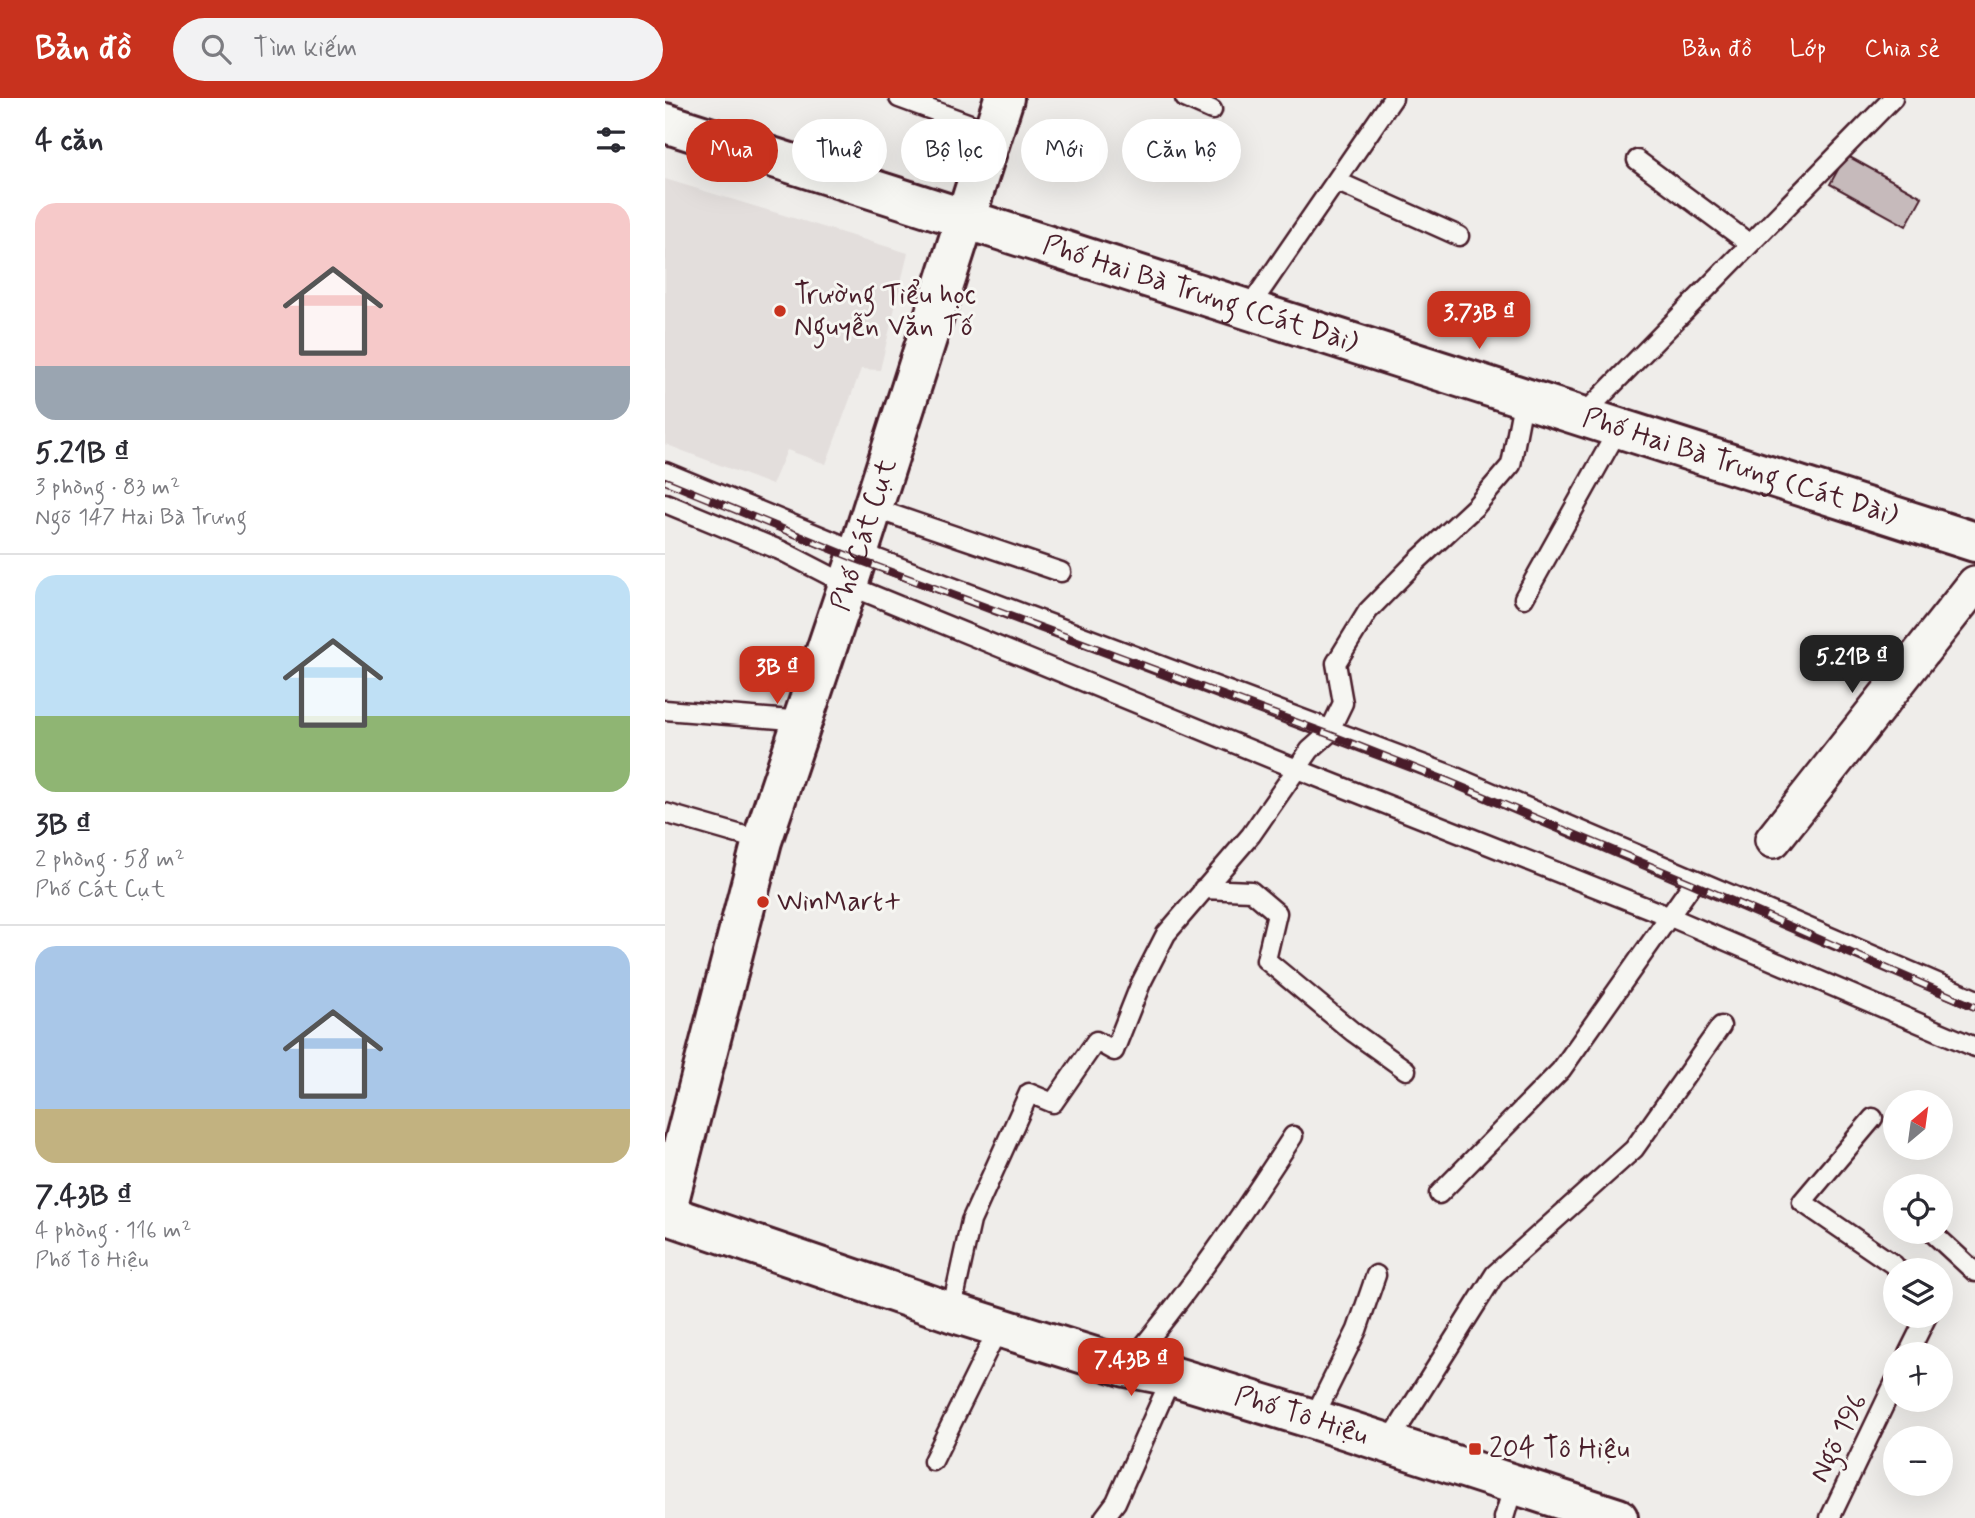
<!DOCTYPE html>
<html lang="vi">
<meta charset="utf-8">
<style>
:root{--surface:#fff;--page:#f2f2f3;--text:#2b2b33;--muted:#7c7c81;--line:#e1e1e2;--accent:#c8321e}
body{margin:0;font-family:Mynerve,sans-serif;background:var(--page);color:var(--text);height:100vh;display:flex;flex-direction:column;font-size:26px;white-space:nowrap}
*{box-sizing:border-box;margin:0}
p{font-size:23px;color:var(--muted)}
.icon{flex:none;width:38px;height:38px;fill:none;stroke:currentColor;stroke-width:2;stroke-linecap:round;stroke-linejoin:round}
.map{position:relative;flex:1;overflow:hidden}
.side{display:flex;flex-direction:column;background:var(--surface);width:665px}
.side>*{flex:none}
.guide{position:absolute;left:21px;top:21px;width:665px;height:63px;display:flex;gap:14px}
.needle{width:46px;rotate:29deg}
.controls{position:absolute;left:1218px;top:992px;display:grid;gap:14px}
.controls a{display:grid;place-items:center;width:70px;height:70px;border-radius:50%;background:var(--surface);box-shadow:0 7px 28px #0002;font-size:35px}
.price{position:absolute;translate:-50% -60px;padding:0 16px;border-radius:14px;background:var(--accent);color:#fff;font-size:23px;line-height:46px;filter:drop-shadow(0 2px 4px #0008)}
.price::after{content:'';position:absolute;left:50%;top:42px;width:21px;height:16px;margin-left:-10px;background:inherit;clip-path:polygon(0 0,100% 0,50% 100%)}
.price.current{background:#222;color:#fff}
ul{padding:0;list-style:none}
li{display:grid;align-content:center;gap:14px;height:371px;padding:0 35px}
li+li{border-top:2px solid var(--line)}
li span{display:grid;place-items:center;height:217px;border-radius:21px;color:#555}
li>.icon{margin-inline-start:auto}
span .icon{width:126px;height:126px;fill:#fffc;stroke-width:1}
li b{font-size:30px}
h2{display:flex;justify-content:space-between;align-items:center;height:84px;padding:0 35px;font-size:30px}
.chip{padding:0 24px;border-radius:32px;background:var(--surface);box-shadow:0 7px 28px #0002;font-size:24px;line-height:63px}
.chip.current{background:var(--accent);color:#fff}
header{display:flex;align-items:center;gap:42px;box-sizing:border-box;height:98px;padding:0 35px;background:var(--accent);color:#fff}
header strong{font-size:33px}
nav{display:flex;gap:38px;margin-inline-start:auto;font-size:24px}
.search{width:490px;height:63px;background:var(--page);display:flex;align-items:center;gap:18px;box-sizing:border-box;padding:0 24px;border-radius:38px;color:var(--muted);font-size:26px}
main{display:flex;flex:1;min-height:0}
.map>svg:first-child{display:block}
</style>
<header>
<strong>Bản đồ</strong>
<div class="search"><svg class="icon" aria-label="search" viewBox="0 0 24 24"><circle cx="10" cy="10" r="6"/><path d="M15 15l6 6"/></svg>Tìm kiếm</div>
<nav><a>Bản đồ</a><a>Lớp</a><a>Chia sẻ</a></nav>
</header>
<main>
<section class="side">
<h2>4 căn<svg class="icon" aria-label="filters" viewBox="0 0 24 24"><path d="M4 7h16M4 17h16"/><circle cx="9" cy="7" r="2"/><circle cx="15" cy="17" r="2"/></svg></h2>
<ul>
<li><span style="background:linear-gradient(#f6c9c9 75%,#9aa5b1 0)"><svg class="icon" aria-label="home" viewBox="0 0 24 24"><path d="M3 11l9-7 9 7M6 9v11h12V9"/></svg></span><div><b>5.21B ₫</b><p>3 phòng · 83 m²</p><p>Ngõ 147 Hai Bà Trưng</p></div></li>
<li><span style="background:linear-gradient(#bfe0f5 65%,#8fb573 0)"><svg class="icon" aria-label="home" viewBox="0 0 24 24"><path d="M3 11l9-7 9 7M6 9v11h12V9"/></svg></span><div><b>3B ₫</b><p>2 phòng · 58 m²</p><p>Phố Cát Cụt</p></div></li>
<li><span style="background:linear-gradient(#a9c7e8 75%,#c2b280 0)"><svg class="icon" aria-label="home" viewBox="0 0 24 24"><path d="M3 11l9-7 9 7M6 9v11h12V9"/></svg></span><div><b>7.43B ₫</b><p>4 phòng · 116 m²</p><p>Phố Tô Hiệu</p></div></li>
</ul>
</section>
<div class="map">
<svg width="1310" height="1420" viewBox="0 0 1310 1420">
<rect width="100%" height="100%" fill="#efedea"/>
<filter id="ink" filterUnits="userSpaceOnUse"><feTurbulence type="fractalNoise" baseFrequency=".0143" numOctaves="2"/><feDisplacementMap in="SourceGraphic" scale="14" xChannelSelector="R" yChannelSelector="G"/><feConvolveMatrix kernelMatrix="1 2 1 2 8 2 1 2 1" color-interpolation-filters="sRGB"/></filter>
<g filter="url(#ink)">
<path fill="#e3dedc" d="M 0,81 L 243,155 L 215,272 L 196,271 L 161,366 L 122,352 L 107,387 L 0,346 Z"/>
<path fill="#c6babb" stroke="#4a1f2b" stroke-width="2" d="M 1181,57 L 1257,99 L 1241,128 L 1165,86 Z"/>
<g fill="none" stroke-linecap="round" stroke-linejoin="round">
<g stroke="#4a1f2b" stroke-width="23">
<path id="service" d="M 234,0 L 327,34
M 520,0 L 547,12
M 972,62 L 1085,146
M 671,83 L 794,138
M 583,211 L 728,0
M 917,318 L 1228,0
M 0,374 L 194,454 L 786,677 L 1310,901
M 0,405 L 117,453 L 183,487 L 632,671 L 1003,818 L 1310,949
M 208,410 L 396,474
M 859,500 L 954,330
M 0,612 L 139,623
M 0,715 L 97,743
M 538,791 L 586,793 L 612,815 L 601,862 L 688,934 L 741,972
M 1208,1020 L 1137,1104 L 1229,1167 L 1233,1172
M 774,1096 L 896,972 L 1030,782
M 1270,1137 L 1310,1174
M 286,1214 L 306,1123 L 364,995 L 388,1005 L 431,943 L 449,953 L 476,885 L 501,836 L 586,737 L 645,652 L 663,636 L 678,605 L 671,565 L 703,513 L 751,464 L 810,409 L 846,367 L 859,299
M 1243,1256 L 1262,1218
M 461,1269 C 523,1196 576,1118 628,1038
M 648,1321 L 692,1232 L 711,1177
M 723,1346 L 830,1176 L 969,1051 L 1056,928
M 268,1363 L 334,1229
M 439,1420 L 451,1404 L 507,1278
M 839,1420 L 849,1386
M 1165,1420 L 1230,1284"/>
</g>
<g stroke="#4a1f2b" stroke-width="40">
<path id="minor" d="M 1108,742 L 1310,486"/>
</g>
<g stroke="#4a1f2b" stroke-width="44">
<g id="tertiary">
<path id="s1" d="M 0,1118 L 97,743 L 183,487 L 339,0"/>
</g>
</g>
<g stroke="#4a1f2b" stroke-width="44">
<g id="secondary">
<path id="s2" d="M 0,25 L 1310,444"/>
<path id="s3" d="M 0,1116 L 286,1214 L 461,1269 L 507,1278 L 648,1321 L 953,1420"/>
</g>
</g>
<use href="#service" stroke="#f6f6f2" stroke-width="18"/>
<use href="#minor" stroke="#f6f6f2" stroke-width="35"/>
<use href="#tertiary" stroke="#f6f6f2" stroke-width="38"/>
<use href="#secondary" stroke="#f6f6f2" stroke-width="38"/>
<g stroke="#4a1f2b" stroke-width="8">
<path id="rail" d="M 0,383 L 191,461 L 663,636 L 780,682 L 1026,785 L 1310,909"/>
</g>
<use href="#rail" stroke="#f6f6f2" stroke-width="5" stroke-dasharray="16" stroke-linecap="butt"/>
</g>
</g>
<g fill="#c8321e" stroke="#f6f6f2" stroke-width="2.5">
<circle cx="115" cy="213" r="7"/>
<circle cx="98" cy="804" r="7"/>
<rect x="803" y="1344" width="14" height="14" rx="3.5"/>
</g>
<g text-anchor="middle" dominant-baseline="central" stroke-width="6" stroke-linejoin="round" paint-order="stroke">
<g font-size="28" fill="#4a1f2b" stroke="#f6f6f2">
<text stroke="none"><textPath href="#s2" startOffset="562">Phố Hai Bà Trưng (Cát Dài)</textPath></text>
<text stroke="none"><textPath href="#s2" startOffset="1129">Phố Hai Bà Trưng (Cát Dài)</textPath></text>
<text stroke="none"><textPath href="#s1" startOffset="710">Phố Cát Cụt</textPath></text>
<text stroke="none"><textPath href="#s3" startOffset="668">Phố Tô Hiệu</textPath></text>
<text transform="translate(1174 1340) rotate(-64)">Ngõ 196</text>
</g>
<g font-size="28" fill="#4a1f2b" stroke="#f6f6f2" text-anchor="start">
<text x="129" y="197">Trường Tiểu học<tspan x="129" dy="32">Nguyễn Văn Tố</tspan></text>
<text x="112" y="804">WinMart+</text>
<text x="824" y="1351">204 Tô Hiệu</text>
</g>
</g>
</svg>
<div class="controls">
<a><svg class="needle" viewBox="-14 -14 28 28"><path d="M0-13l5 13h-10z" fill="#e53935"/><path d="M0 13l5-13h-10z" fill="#7c7c81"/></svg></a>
<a><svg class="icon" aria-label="locate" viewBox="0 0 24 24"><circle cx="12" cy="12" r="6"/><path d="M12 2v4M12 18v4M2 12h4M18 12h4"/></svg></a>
<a><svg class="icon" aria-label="layers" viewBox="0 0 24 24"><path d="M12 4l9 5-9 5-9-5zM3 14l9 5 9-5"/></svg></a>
<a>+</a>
<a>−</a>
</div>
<b class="price" style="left:814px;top:253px">3.73B ₫</b>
<b class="price current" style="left:1187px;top:597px">5.21B ₫</b>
<b class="price" style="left:112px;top:608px">3B ₫</b>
<b class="price" style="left:466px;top:1300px">7.43B ₫</b>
<div class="guide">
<a class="chip current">Mua</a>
<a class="chip">Thuê</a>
<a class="chip">Bộ lọc</a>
<a class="chip">Mới</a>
<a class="chip">Căn hộ</a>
</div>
</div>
</main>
